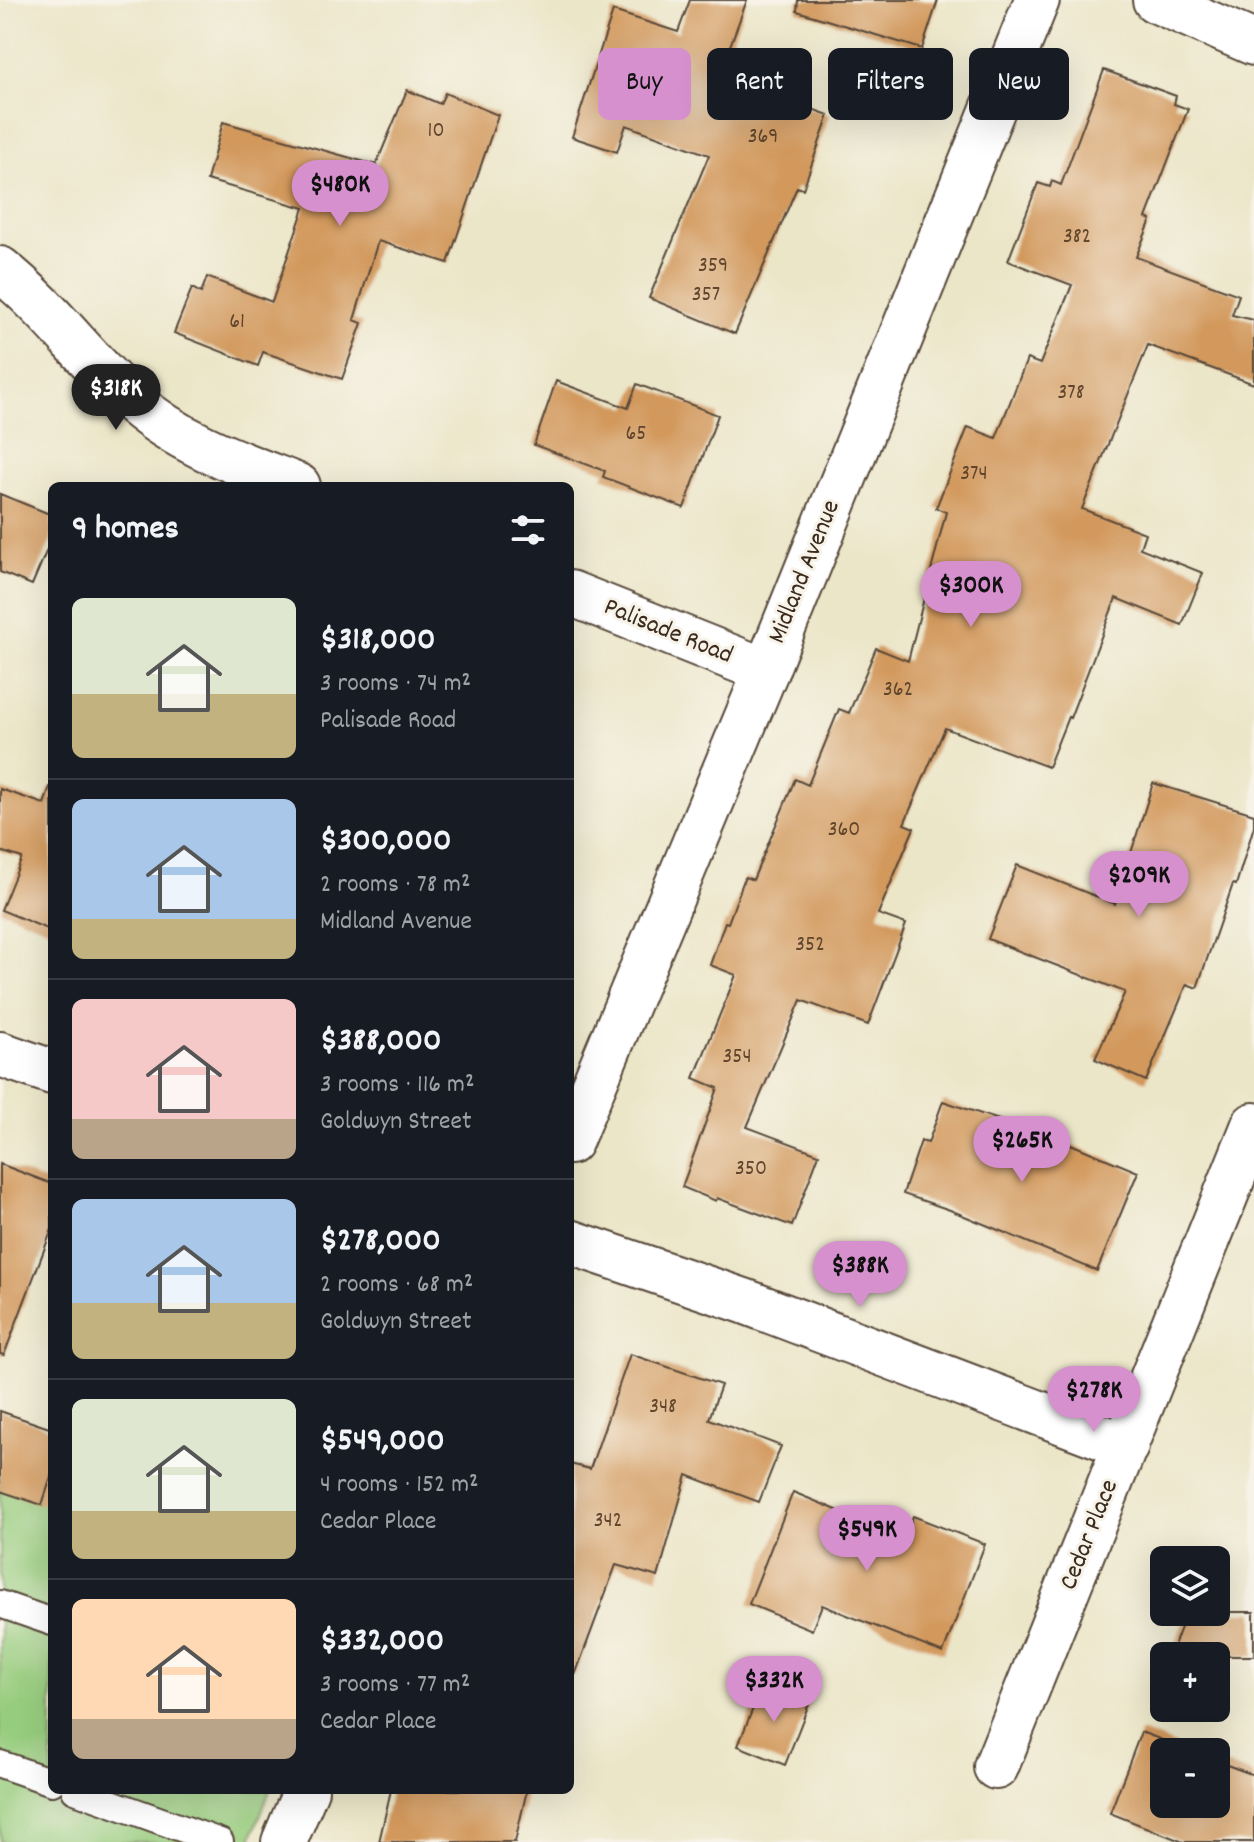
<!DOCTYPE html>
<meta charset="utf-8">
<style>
:root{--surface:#171b24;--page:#20242c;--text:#f1f3f6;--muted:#9ea1a6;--line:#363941;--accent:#d690ce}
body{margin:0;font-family:Dekko,sans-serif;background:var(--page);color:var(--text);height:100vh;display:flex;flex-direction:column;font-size:30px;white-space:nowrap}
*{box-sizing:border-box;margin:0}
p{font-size:26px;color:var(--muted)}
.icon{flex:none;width:44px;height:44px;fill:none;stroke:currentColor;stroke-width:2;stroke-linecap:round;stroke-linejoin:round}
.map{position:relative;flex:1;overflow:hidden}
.sheet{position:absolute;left:48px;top:482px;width:526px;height:1312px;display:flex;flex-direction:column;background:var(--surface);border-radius:12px;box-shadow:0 8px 32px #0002}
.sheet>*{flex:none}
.top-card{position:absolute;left:598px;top:48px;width:536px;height:72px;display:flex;gap:16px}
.tools{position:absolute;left:1150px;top:1546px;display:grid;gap:16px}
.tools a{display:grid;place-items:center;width:80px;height:80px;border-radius:12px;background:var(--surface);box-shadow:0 8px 32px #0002;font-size:40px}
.price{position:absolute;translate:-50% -68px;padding:0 18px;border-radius:28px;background:var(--accent);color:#111;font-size:26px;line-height:52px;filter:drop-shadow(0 2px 4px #0008)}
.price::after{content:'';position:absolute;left:50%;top:48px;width:24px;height:18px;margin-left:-12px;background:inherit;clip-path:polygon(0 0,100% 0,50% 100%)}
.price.selected{background:#222;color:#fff}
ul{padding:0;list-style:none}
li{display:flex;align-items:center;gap:24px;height:200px;padding:0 24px}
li+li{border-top:2px solid var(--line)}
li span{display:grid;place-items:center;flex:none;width:224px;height:160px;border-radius:12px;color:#555}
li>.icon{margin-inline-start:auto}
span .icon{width:96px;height:96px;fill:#fffc;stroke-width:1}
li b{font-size:34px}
h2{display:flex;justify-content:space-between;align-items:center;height:96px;padding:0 24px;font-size:34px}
.pill{padding:0 28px;border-radius:12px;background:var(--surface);box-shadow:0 8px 32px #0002;font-size:28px;line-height:72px}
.pill.selected{background:var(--accent);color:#111}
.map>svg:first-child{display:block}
</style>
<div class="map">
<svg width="1254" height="1842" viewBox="0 0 1254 1842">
<rect width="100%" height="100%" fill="#f7f3e8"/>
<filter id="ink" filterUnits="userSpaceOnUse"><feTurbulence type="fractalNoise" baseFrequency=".0125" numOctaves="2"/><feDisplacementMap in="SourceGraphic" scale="16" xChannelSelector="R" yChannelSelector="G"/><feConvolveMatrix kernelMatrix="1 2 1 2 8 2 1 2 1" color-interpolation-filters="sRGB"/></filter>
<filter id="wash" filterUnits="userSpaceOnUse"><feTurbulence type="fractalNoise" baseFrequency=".006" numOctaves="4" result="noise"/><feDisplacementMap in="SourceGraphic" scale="32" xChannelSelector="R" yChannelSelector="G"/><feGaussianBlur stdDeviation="1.8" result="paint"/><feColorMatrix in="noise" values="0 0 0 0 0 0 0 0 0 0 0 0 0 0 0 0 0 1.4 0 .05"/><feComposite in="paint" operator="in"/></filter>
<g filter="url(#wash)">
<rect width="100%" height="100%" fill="#ece6c9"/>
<path fill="#96cc7d" stroke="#687b4e" stroke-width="2" d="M 0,1475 L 52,1494 L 52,1790 L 270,1790 L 250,1842 L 0,1842 Z"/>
<g id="blocks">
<path fill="#d2985b" d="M 690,0 L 747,0 L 719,76 L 829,115 L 803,189 L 797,187 L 735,334 L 649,298 L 709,155 L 626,125 L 617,152 L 572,137 L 613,11 L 678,32 Z
M 798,0 L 938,0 L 922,49 L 797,11 Z
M 1104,70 L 1176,96 L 1174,104 L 1188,109 L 1146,218 L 1151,220 L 1136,257 L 1239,295 L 1232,315 L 1254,320 L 1254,384 L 1148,345 L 1082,509 L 1145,533 L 1140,548 L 1203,573 L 1182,625 L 1116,598 L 1070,718 L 1068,717 L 1048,767 L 945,728 L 904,824 L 914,828 L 878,914 L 906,924 L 868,1025 L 801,1000 L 747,1127 L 819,1154 L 792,1226 L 717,1198 L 716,1201 L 682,1187 L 718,1088 L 694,1078 L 736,975 L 710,965 L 725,922 L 728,923 L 745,877 L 753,880 L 795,779 L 808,785 L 839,709 L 849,713 L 876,648 L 908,661 L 946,512 L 936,508 L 968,427 L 996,438 L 1027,359 L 1040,364 L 1072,285 L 1008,261 L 1038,183 L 1050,187 L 1052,181 L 1061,185 Z
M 407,90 L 440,104 L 445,93 L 498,115 L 448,263 L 378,241 L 354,320 L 362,323 L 342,379 L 263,352 L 258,366 L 174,333 L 192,288 L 201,293 L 207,277 L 272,302 L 304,208 L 207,180 L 223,122 L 376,165 Z
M 556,381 L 628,408 L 637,384 L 718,415 L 684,508 L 603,477 L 605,471 L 534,445 Z
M 0,494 L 52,515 L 52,538 L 32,585 L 0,572 Z
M 1153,783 L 1254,814 L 1254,826 L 1236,885 L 1233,884 L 1197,988 L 1187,984 L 1146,1081 L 1095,1059 L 1125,992 L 988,939 L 1017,865 L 1115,904 Z
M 50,787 L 52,788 L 52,931 L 1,910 L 22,858 L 0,851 L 0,789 L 44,804 Z
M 943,1101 L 1073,1145 L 1138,1172 L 1097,1271 L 950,1210 L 903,1194 L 921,1141 L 928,1143 Z
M 0,1164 L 52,1184 L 52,1229 L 4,1355 L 0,1354 Z
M 630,1354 L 721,1385 L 709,1419 L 781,1446 L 759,1502 L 687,1475 L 658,1577 L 616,1565 L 575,1675 L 570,1674 L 570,1464 L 590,1469 Z
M 0,1411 L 52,1429 L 52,1474 L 42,1505 L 0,1491 Z
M 793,1492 L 905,1538 L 913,1516 L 985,1544 L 943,1653 L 822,1605 L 812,1630 L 749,1604 Z
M 1187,1612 L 1254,1612 L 1254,1656 L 1170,1656 Z
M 763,1683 L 810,1701 L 785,1765 L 738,1746 Z
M 1141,1732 L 1194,1752 L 1164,1752 L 1164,1804 L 1216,1804 L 1216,1761 L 1254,1775 L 1254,1842 L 1183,1842 L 1110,1813 Z
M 391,1790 L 527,1790 L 515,1842 L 379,1842 Z"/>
</g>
</g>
<g filter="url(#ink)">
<use href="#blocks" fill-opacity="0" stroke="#564638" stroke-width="2"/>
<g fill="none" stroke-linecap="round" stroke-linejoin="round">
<g stroke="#564638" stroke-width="30">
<path id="service" d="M 0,1604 L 52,1622
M 0,1764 L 52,1782
M 75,1790 L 220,1842"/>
</g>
<g stroke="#564638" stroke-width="48">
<path id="minor" d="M 1155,0 L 1254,43
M 0,269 C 50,308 87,362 134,403 C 181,444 241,464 298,486
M 570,593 L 766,671
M 0,1054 L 52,1072
M 570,1242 L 744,1301 L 1126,1446
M 996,1767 L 1254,1125"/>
</g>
<g stroke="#564638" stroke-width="48">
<path id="tertiary" d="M 570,1142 L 766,671 L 1037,0
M 284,1842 L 306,1790"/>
</g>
<use href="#service" stroke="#fff" stroke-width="26"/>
<use href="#minor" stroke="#fff" stroke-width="44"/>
<use href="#tertiary" stroke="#fff" stroke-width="44"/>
</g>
</g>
<g text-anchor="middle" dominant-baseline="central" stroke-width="6" stroke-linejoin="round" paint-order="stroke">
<g font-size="22" fill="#61462d">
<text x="436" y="131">10</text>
<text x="763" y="137">369</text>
<text x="1077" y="237">382</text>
<text x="713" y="266">359</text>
<text x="706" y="295">357</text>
<text x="237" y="322">61</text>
<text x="1071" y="393">378</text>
<text x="636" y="434">65</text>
<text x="974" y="474">374</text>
<text x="898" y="690">362</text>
<text x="844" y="830">360</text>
<text x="810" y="945">352</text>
<text x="737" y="1057">354</text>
<text x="751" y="1169">350</text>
<text x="663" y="1407">348</text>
<text x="608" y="1521">342</text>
</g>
<g font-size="26" fill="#3b2a1e" stroke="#f7f3e8">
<text transform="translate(805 572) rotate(-68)">Midland Avenue</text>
<text transform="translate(668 632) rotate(22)">Palisade Road</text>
<text transform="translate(1090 1535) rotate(-68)">Cedar Place</text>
</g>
</g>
</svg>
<div class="tools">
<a><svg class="icon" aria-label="layers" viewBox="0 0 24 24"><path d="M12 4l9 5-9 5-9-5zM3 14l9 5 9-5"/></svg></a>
<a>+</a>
<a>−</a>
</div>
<b class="price" style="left:340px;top:228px">$480K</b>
<b class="price selected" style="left:116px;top:432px">$318K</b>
<b class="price" style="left:971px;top:629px">$300K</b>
<b class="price" style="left:1139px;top:919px">$209K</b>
<b class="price" style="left:1022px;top:1184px">$265K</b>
<b class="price" style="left:860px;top:1309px">$388K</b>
<b class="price" style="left:1094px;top:1434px">$278K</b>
<b class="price" style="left:867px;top:1573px">$549K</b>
<b class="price" style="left:774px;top:1724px">$332K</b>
<div class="top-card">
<a class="pill selected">Buy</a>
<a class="pill">Rent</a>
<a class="pill">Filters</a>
<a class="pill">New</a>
</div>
<section class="sheet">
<h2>9 homes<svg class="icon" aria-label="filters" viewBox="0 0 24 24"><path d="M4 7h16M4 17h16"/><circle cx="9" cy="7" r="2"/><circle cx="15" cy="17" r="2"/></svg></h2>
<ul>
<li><span style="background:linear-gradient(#dfe7d0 60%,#c2b280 0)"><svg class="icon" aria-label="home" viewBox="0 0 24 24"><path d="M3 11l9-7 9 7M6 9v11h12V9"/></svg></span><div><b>$318,000</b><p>3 rooms · 74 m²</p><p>Palisade Road</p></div></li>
<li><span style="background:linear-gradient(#a9c7e8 75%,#c2b280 0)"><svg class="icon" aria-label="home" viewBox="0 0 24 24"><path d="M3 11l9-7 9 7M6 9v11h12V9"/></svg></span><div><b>$300,000</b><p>2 rooms · 78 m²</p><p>Midland Avenue</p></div></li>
<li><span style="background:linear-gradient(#f6c9c9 75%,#b9a48a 0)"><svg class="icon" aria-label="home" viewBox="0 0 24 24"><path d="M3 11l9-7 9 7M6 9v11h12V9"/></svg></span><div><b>$388,000</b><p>3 rooms · 116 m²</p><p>Goldwyn Street</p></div></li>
<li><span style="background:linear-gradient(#a9c7e8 65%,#c2b280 0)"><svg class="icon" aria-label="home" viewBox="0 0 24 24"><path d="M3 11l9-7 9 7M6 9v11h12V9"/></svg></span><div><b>$278,000</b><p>2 rooms · 68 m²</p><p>Goldwyn Street</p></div></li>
<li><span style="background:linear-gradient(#dfe7d0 70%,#c2b280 0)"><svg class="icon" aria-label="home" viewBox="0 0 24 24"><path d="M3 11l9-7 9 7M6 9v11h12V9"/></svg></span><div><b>$549,000</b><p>4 rooms · 152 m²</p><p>Cedar Place</p></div></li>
<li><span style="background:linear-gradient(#ffd9b3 75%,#b9a48a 0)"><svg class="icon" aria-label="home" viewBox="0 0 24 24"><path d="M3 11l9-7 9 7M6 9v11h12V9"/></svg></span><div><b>$332,000</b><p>3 rooms · 77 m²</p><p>Cedar Place</p></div></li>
</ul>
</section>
</div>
